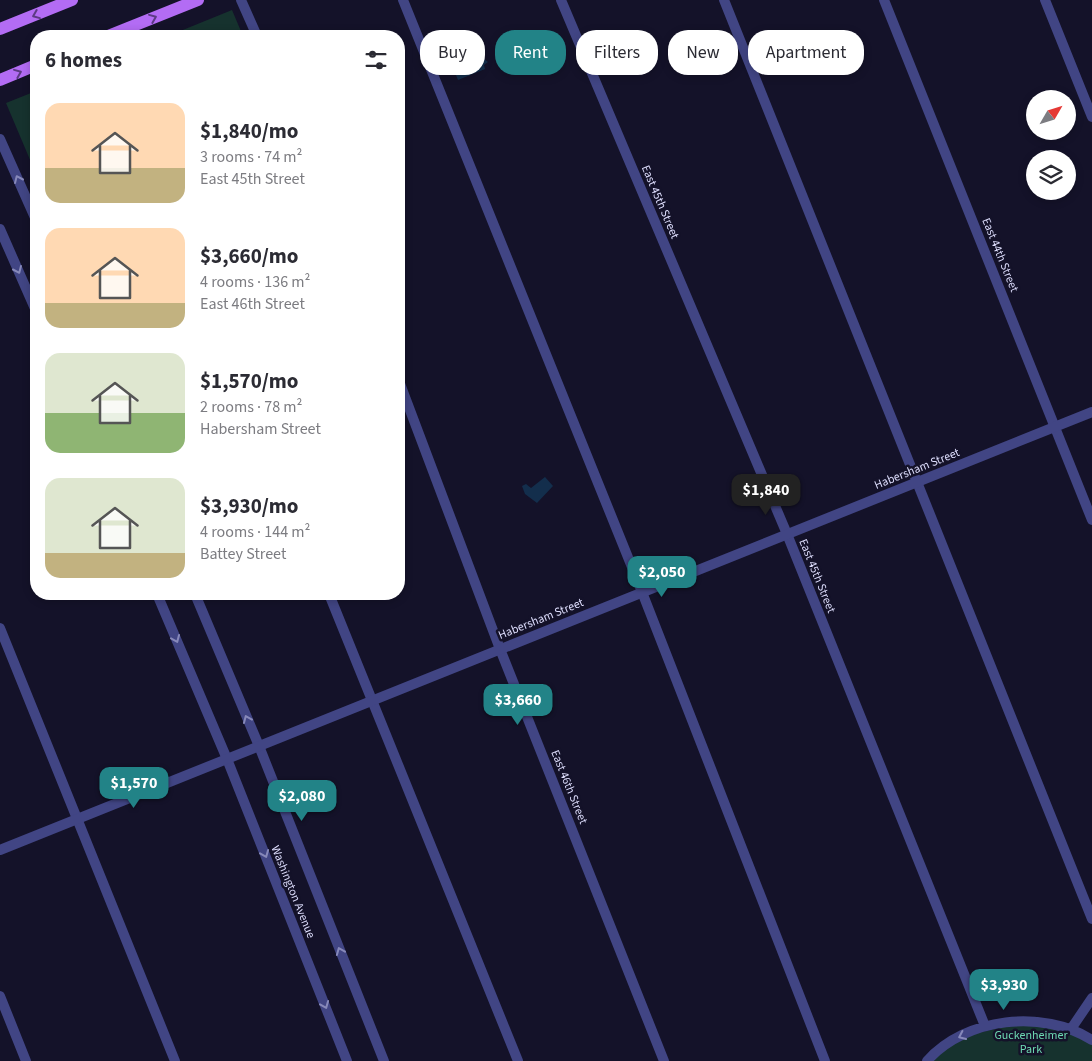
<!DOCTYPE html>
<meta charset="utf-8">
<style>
:root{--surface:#fff;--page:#f2f2f3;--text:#2b2b33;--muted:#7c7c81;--accent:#228387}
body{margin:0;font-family:"Source Sans 3",sans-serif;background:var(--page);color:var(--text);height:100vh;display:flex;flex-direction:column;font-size:19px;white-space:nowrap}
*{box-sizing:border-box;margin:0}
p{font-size:16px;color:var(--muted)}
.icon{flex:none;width:28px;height:28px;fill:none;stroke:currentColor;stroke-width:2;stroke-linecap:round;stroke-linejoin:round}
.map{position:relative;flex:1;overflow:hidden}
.sheet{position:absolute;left:30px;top:30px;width:375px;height:570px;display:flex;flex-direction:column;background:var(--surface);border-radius:20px;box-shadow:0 2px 8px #0003}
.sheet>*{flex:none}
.hud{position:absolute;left:420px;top:30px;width:475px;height:45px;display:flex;gap:10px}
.needle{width:32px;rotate:51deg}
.controls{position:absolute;left:1026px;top:90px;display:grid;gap:10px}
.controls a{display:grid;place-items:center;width:50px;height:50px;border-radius:50%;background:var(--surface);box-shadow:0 2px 8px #0003;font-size:25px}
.price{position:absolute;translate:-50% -42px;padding:0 11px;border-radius:10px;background:var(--accent);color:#fff;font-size:16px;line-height:32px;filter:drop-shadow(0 1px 2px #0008)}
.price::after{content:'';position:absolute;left:50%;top:30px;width:15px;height:11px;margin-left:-8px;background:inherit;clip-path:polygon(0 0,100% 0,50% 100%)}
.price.current{background:#222;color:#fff}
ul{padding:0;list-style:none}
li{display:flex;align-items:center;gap:15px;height:125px;padding:0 15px}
li span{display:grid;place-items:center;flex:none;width:140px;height:100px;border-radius:15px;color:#555}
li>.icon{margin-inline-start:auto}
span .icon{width:60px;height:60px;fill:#fffc;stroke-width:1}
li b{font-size:21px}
h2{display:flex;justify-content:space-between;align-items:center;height:60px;padding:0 15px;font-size:21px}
.pill{padding:0 18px;border-radius:20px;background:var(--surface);box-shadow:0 2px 8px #0003;font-size:18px;line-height:45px}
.pill.current{background:var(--accent);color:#fff}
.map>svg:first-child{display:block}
</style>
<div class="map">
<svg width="1092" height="1061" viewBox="0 0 1092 1061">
<rect width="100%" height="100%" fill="#141229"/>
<path fill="#16322e" d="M 232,10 L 243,36 L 168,36 Z
M 36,91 L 36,174 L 6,103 Z
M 1028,1021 L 1092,1040 L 1092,1061 L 927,1061 L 957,1038 Z"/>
<path fill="#132e4c" d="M 479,55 L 488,62 L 484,65 L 485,69 L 458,80 L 452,65 Z
M 545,477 L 553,486 L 537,503 L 525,494 L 522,486 L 526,484 L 531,488 Z"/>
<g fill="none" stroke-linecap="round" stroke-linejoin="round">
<path stroke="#414584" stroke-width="10" d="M 403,0 L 642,592 L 825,1061
M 724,0 L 1092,919
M 1045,0 L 1092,117
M 329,594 L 518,1061
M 0,628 L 175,1061"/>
<path stroke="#414584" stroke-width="10" d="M 241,0 L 257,36
M 561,0 L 787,534 L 985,1026
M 884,0 L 1092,520
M 0,139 L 36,220
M 0,229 L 36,311
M 399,381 L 500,649 L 664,1061
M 157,594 L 227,759 L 347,1061
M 195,594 L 259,746 L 384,1061
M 0,996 L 26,1061
M 1071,1029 L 1092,998
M 927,1061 C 966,1017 1043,1009 1092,1040"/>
<path stroke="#414584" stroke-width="10" d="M 0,850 L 1092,412"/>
<path stroke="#b36cf4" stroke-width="12" d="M 0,29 L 72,0
M 108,36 L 198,0
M 0,80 L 36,65"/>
</g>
<defs><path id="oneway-chevron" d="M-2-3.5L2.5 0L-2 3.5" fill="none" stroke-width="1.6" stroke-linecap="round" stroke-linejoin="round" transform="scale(1.25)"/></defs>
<g stroke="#5c3a84">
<use href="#oneway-chevron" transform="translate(36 15) rotate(158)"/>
<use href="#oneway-chevron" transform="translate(153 18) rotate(-22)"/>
<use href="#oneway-chevron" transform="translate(18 73) rotate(-22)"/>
</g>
<g stroke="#8789ba">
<use href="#oneway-chevron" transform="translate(18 179) rotate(-114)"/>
<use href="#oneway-chevron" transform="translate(18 270) rotate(66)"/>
<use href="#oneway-chevron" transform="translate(176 639) rotate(67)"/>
<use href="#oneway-chevron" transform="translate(247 719) rotate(-113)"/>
<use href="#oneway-chevron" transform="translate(265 854) rotate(68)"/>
<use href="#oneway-chevron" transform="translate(340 951) rotate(-112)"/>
<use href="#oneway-chevron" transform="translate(325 1005) rotate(68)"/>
<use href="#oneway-chevron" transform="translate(962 1036) rotate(155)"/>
</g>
<g text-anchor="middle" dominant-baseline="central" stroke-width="5" stroke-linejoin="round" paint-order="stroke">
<g font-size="12" fill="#ddddfc" stroke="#141229">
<text transform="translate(660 202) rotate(67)">East 45th Street</text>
<text transform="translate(1000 255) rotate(68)">East 44th Street</text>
<text transform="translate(917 469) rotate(-22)">Habersham Street</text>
<text transform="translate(817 576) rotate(68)">East 45th Street</text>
<text transform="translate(541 619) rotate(-22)">Habersham Street</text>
<text transform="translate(569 787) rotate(68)">East 46th Street</text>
<text transform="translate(293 892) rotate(68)">Washington Avenue</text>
</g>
<g font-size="12" fill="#6dd9b2" stroke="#141229">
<text x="1031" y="1035">Guckenheimer<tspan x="1031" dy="14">Park</tspan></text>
</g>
</g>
</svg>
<div class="controls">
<a><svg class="needle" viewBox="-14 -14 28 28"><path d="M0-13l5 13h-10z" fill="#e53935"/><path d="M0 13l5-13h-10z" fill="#7c7c81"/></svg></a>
<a><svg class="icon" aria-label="layers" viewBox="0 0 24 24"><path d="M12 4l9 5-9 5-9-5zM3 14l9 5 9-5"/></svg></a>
</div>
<b class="price current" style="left:766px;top:516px">$1,840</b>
<b class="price" style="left:662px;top:598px">$2,050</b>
<b class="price" style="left:518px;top:726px">$3,660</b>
<b class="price" style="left:134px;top:809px">$1,570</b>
<b class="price" style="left:302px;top:822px">$2,080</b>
<b class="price" style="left:1004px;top:1011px">$3,930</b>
<div class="hud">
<a class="pill">Buy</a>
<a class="pill current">Rent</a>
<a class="pill">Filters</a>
<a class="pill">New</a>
<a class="pill">Apartment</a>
</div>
<section class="sheet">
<h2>6 homes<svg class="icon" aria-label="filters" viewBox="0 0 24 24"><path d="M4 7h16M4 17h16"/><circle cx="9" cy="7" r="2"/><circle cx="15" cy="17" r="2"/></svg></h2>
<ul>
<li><span style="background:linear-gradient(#ffd9b3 65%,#c2b280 0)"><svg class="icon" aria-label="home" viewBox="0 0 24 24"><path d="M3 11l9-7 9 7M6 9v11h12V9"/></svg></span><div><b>$1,840/mo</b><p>3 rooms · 74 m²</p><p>East 45th Street</p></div></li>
<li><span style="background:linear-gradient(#ffd9b3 75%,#c2b280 0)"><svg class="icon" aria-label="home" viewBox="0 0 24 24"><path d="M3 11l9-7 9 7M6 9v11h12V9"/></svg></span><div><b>$3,660/mo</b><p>4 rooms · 136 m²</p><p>East 46th Street</p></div></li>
<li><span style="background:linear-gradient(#dfe7d0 60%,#8fb573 0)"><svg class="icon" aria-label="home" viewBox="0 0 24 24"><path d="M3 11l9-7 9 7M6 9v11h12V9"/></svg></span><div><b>$1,570/mo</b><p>2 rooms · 78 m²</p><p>Habersham Street</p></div></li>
<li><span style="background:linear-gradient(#dfe7d0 75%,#c2b280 0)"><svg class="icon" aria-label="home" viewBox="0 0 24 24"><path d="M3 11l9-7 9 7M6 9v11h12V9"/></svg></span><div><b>$3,930/mo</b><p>4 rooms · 144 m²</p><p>Battey Street</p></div></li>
</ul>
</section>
</div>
